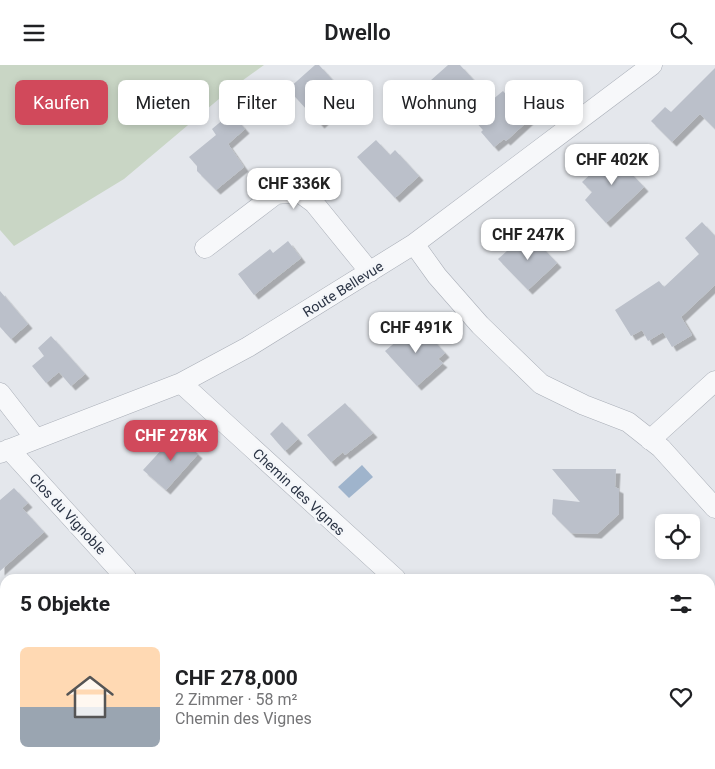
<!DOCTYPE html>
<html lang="de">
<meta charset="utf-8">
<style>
:root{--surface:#fff;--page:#f2f2f2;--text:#202124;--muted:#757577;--line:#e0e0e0;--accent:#d1495b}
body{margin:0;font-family:Roboto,sans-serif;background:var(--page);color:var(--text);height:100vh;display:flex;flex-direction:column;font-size:19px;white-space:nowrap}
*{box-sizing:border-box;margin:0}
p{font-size:16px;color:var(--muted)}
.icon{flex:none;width:28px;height:28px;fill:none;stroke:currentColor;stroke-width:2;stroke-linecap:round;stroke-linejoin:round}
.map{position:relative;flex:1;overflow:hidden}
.details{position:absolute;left:0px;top:509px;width:715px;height:196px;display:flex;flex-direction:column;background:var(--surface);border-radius:15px 15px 0 0;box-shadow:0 2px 8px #0003}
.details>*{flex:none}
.top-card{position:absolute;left:15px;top:15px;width:685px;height:45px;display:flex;gap:10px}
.controls{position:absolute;left:655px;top:449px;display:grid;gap:10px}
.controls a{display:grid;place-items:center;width:45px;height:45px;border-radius:8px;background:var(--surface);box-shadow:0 2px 8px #0003;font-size:25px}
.price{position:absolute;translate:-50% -42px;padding:0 11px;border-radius:10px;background:#fff;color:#222;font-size:16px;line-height:32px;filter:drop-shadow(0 1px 2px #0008)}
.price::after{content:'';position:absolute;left:50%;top:30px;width:15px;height:11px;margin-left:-8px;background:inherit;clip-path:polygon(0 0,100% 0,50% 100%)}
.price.selected{background:var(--accent);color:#fff}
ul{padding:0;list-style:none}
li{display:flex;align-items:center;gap:15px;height:125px;padding:0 20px}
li+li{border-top:1px solid var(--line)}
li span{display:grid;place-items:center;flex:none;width:140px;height:100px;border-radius:8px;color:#555}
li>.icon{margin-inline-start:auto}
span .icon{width:60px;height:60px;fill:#fffc;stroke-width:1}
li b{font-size:21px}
h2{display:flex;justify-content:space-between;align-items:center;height:60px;padding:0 20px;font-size:21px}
.chip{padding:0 18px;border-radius:8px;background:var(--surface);box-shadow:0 2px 8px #0003;font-size:18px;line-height:45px}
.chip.selected{background:var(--accent);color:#fff}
header{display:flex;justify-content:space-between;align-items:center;height:65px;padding:0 20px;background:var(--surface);font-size:22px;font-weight:600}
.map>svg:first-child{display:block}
</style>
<header><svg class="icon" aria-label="menu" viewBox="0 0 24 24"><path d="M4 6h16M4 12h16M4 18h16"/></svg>Dwello<svg class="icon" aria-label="search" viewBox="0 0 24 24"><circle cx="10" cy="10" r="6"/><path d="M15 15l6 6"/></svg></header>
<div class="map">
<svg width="715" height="704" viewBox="0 0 715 704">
<defs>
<filter id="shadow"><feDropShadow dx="4.5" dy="4.5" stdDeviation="0" flood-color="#0004"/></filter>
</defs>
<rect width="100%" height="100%" fill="#e4e7ec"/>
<path fill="#c9d6c5" d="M 0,0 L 264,0 L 232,23 L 124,114 L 14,181 L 0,165 Z"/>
<path fill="#9fb4cc" d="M 362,400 L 373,412 L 349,433 L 338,422 Z"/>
<path fill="#bbc0ca" filter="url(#shadow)" d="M 315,0 L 319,0 L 349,33 L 320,59 L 288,24 Z
M 448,0 L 460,0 L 492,35 L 503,26 L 529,55 L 506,76 L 504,74 L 494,82 L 481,67 L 483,65 L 452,30 L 429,51 L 412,32 Z
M 715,3 L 715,64 L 700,49 L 672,77 L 651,56 L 665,42 L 671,47 Z
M 231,48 L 245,64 L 228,79 L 244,102 L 216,125 L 197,106 L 197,101 L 189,92 L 216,70 L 212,64 Z
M 376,75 L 390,90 L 395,85 L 419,111 L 395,133 L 357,92 Z
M 619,83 L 631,96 L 625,102 L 644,122 L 606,158 L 585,135 L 592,127 L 582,117 Z
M 702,157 L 715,171 L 715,220 L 681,252 L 692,270 L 672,282 L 663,267 L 648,276 L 642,265 L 631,271 L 615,245 L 659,216 L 664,222 L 699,189 L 685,173 Z
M 528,167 L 557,198 L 528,225 L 498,194 Z
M 288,176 L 301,193 L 254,230 L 238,209 L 270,184 L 273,188 Z
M 0,226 L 28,259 L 11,274 L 0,262 Z
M 418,258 L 445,288 L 438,294 L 443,298 L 417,321 L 385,286 Z
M 51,271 L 85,309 L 71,321 L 59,307 L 46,318 L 32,301 L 44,291 L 38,283 Z
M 345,338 L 373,368 L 345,390 L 343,387 L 331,397 L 307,370 Z
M 282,357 L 298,374 L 285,386 L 270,369 Z
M 176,369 L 198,389 L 166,425 L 143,405 Z
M 552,404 L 616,404 L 615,422 L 619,424 L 619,449 L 597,469 L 571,468 L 552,449 L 553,434 L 580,437 Z
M 14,423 L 28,438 L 22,443 L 44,467 L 0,506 L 0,435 Z"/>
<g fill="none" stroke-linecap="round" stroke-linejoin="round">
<g stroke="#a9aeb7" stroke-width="21">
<path id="minor" d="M 414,179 L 437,211 L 480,260 L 541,319 L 584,340 L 628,357 L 661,383 L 715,443
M 205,183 L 276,129 L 299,127 L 314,138 L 370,207
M 181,318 L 396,514
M 0,328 L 35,373
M 650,375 L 715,316
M 9,384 L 127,514
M 0,388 L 181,318 L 248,282 L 414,179 L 652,0"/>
</g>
<use href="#minor" stroke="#f7f8fa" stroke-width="20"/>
</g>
<g text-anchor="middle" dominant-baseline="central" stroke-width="5" stroke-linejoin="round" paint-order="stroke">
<g font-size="14" fill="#2b3445" stroke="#f4f6f9">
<text transform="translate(343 224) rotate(-32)">Route Bellevue</text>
<text transform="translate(299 427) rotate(43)">Chemin des Vignes</text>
<text transform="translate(68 449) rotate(47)">Clos du Vignoble</text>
</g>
</g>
</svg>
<div class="controls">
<a><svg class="icon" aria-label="locate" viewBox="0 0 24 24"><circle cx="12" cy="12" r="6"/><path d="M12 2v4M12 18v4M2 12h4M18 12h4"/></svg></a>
</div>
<b class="price" style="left:612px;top:121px">CHF 402K</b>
<b class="price" style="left:294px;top:145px">CHF 336K</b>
<b class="price" style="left:528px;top:196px">CHF 247K</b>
<b class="price" style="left:416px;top:289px">CHF 491K</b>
<b class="price selected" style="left:171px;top:397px">CHF 278K</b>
<div class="top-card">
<a class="chip selected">Kaufen</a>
<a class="chip">Mieten</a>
<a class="chip">Filter</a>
<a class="chip">Neu</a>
<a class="chip">Wohnung</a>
<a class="chip">Haus</a>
</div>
<section class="details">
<h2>5 Objekte<svg class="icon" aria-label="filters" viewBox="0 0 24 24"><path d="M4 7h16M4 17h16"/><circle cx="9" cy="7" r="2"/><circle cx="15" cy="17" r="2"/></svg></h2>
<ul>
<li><span style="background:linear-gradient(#ffd9b3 60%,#9aa5b1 0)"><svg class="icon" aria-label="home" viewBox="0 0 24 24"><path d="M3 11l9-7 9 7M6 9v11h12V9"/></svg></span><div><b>CHF 278,000</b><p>2 Zimmer · 58 m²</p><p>Chemin des Vignes</p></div><svg class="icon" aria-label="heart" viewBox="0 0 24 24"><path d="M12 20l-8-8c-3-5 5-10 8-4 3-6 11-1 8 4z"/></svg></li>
</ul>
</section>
</div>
